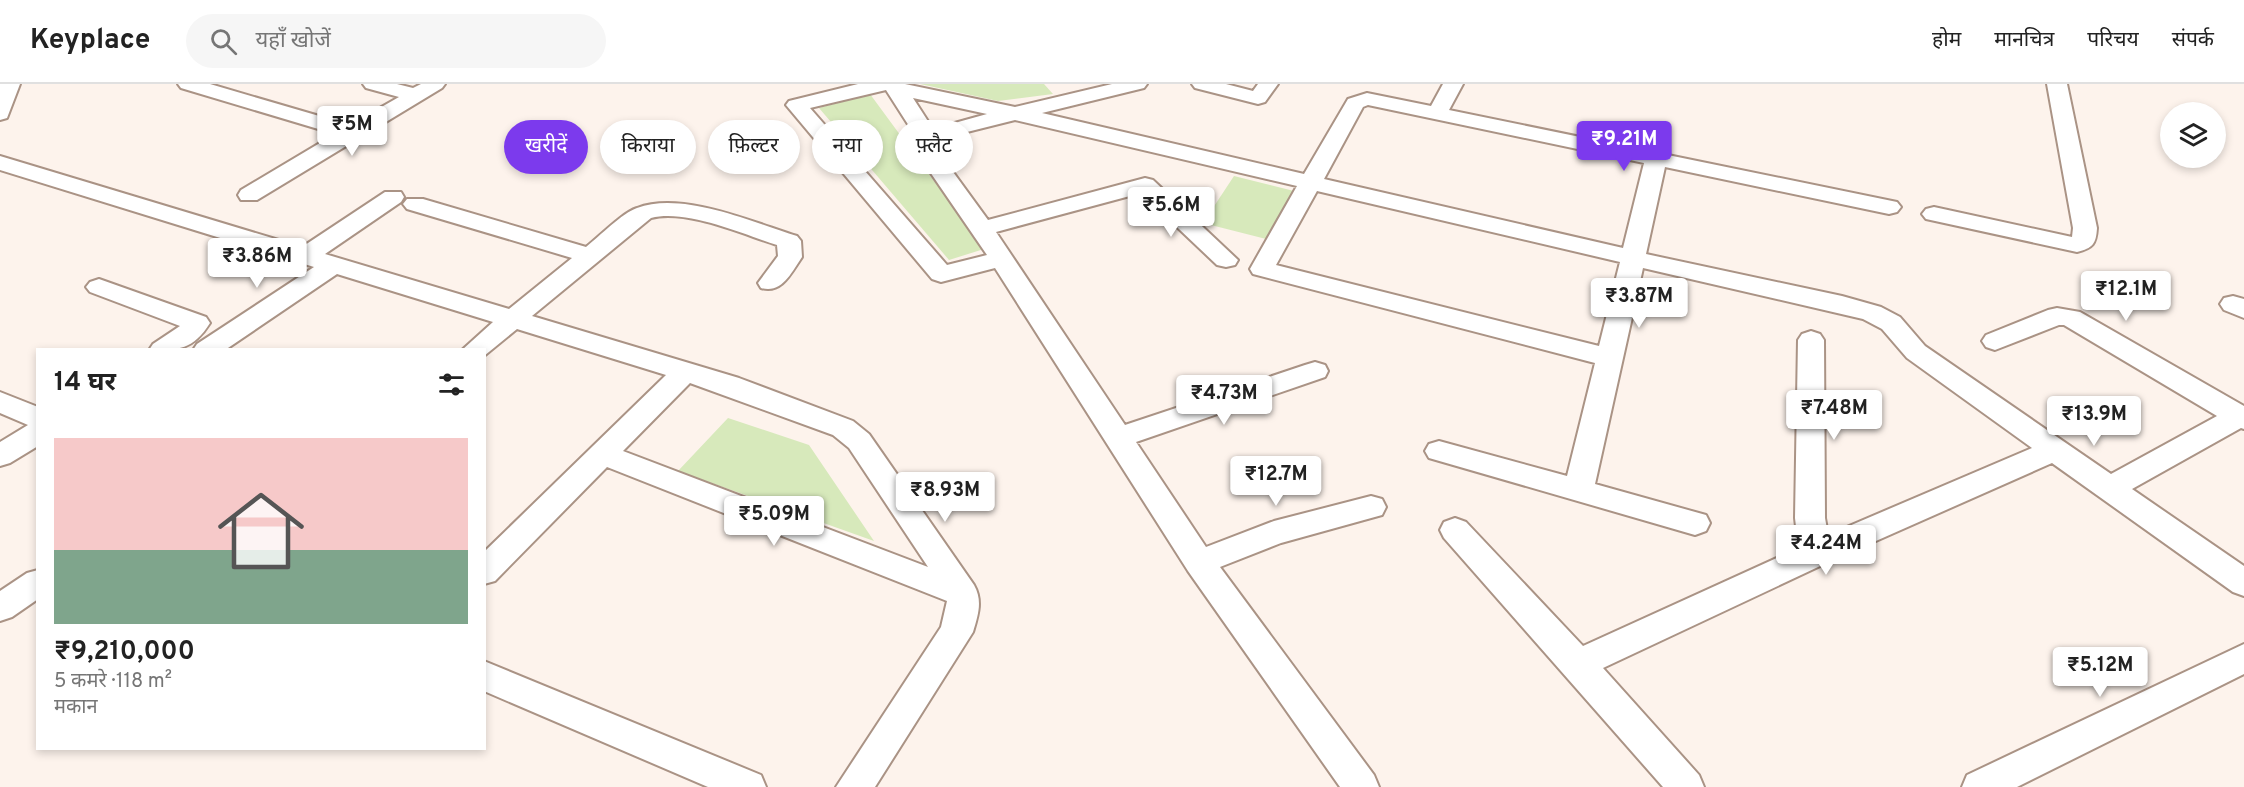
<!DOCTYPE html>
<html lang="hi">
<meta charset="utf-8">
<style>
:root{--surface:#fff;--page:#f6f6f6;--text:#222;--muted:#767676;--line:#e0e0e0;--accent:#7c3aed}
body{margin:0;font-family:Overpass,"Noto Sans Devanagari",sans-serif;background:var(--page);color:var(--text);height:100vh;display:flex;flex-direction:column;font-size:22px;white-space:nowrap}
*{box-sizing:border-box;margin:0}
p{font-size:20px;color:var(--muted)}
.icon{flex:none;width:33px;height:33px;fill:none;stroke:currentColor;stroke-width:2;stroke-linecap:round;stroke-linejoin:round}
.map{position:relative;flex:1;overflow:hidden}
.panel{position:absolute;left:36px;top:264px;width:450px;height:402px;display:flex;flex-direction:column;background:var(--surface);border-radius:0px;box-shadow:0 3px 9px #0003}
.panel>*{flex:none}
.banner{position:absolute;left:504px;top:36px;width:570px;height:54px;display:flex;gap:12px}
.fabs{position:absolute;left:2160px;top:18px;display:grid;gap:12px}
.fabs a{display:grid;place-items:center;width:66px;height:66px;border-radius:50%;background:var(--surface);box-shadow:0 3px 9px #0003;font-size:30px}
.price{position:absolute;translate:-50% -51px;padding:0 14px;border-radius:6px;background:#fff;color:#222;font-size:20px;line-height:39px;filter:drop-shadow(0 2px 3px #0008)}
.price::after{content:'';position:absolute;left:50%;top:36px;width:18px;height:14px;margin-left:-9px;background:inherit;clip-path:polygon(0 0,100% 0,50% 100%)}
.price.active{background:var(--accent);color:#fff}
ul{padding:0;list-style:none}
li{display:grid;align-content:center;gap:12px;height:318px;padding:0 18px}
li+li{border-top:2px solid var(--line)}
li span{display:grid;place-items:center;height:186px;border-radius:0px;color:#555}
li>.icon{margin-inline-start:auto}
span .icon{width:108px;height:108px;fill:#fffc;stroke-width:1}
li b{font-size:26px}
h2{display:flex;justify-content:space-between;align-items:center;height:72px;padding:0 18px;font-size:26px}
.tag{padding:0 21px;border-radius:27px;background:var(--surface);box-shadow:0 3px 9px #0003;font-size:21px;line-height:54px}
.tag.active{background:var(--accent);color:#fff}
header{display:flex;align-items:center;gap:36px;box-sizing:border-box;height:84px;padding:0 30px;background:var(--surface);border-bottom:2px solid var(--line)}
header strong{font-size:28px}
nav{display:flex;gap:33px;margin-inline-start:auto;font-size:21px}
.search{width:420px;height:54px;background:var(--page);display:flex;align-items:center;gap:15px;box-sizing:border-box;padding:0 21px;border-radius:33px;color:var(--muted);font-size:22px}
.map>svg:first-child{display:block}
</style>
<header>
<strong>Keyplace</strong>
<div class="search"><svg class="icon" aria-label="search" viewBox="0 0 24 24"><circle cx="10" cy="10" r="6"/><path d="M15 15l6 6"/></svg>यहाँ खोजें</div>
<nav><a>होम</a><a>मानचित्र</a><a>परिचय</a><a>संपर्क</a></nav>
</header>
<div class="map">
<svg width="2244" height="703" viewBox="0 0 2244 703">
<rect width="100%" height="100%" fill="#fdf3ec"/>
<path fill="#d7e9bb" d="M 920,0 L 1044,0 L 1053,10 L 998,17 Z
M 870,10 L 984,165 L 949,176 L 819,24 Z
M 1234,92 L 1302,109 L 1274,157 L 1203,139 Z
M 728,334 L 809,361 L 874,457 L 678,387 Z"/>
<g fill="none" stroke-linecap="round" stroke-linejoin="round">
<g stroke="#aa9385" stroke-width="4">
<path id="minor" d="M 0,0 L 20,0 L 7,34 L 0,36 Z
M 178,0 L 210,0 L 350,41 L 399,13 L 366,4 L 363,0 L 397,0 L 413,4 L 421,0 L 445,0 L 442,4 L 257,116 L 241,116 L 238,111 L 241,106 L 335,50 L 181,4 Z
M 858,0 L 905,0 L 1015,23 L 1112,0 L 1147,0 L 1144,4 L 1042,29 L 1304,90 L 1348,15 L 1367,9 L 1431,22 L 1443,0 L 1463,0 L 1449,26 L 1897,118 L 1901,123 L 1897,128 L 1889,130 L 1665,83 L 1646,170 L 1842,212 L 1881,223 L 1900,233 L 1925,262 L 2111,390 L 2217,332 L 2064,241 L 2059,241 L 1995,266 L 1986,263 L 1982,257 L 1986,251 L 2048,226 L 2057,224 L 2080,228 L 2244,322 L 2244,345 L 2241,344 L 2132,405 L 2244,482 L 2244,512 L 2233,508 L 2052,379 L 1833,476 L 1603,584 L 1699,691 L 1704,703 L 1663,703 L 1444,454 L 1440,446 L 1444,438 L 1455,434 L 1466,438 L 1583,562 L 1803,462 L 1797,451 L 1795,434 L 1798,256 L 1802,250 L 1811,247 L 1820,250 L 1824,256 L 1825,434 L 1828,451 L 2032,364 L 1907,274 L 1882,245 L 1863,235 L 1643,184 L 1595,400 L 1706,431 L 1710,439 L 1706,447 L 1695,451 L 1429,374 L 1425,367 L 1429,360 L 1439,357 L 1567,392 L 1595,279 L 1253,190 L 1250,185 L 1297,102 L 1015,36 L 951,52 L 939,59 L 937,66 L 988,136 L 1145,94 L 1153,96 L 1238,176 L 1235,181 L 1226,183 L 1217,181 L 1141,109 L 996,148 L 1125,341 L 1305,281 L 1315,278 L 1325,281 L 1328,287 L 1325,293 L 1136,358 L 1206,463 L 1274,437 L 1371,412 L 1382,415 L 1386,423 L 1382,431 L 1281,459 L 1220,483 L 1374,691 L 1379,703 L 1340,703 L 1188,487 L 995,184 L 941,198 L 932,195 L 786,21 L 789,17 ZM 886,6 L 918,56 L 915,66 L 987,171 L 947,181 L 810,24 ZM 913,14 L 987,30 L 933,45 ZM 1368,21 L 1644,79 L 1623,164 L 1324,95 L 1363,23 ZM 1317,107 L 1620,178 L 1599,262 L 1276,181 Z
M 1192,0 L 1226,0 L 1253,7 L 1258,0 L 1278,0 L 1265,18 L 1258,20 L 1195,4 Z
M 2047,0 L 2067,0 L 2097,144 C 2096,160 2093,164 2077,168 L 1926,135 L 1922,130 L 1926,125 L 1934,123 L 2072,153 L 2073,144 Z
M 0,72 L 302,163 L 385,108 L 401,108 L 404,113 L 401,118 L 325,170 L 509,225 L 572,174 L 407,125 L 403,120 L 407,115 L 423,115 L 586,163 C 600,152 622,129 637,124 C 682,107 752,138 797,152 L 801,157 L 802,173 C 791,189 782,210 761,204 L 758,199 L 778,172 L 777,161 C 742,150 687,125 651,134 L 532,232 L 739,294 L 853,337 L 869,350 L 974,501 C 983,517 978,531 973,548 L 875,703 L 836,703 L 941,543 L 947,517 L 607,383 L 495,497 L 484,500 L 484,468 L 666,291 L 517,245 L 484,272 L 484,266 L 462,266 L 493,238 L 337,190 L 225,266 L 193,266 L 197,260 L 314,183 L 0,86 ZM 690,299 L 833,351 L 849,364 L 928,483 L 623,367 Z
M 99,195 L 206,233 L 210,239 C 193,266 179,266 149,266 L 153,260 L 180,242 L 90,208 L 86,203 L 90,198 Z
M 2233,212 L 2244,215 L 2244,234 L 2224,226 L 2220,220 L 2224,214 Z
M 0,308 L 38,323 L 38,362 L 10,379 L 0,382 L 0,358 L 28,341 L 0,329 Z
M 38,486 L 38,515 L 12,533 L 0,537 L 0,507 L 27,489 Z
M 2244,560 L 2244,590 L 2017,703 L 1962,703 L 1967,691 Z
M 484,577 L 761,691 L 766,703 L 708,703 L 484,607 Z"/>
</g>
<use href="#minor" fill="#fff" fill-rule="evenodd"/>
</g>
</svg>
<div class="fabs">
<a><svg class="icon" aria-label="layers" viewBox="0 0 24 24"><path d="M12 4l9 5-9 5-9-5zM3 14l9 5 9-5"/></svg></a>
</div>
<b class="price" style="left:352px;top:73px">₹5M</b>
<b class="price active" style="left:1624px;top:88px">₹9.21M</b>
<b class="price" style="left:1171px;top:154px">₹5.6M</b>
<b class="price" style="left:257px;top:205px">₹3.86M</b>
<b class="price" style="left:2126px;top:238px">₹12.1M</b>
<b class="price" style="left:1639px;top:245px">₹3.87M</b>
<b class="price" style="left:1224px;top:342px">₹4.73M</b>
<b class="price" style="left:1834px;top:357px">₹7.48M</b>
<b class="price" style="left:2094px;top:363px">₹13.9M</b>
<b class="price" style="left:1276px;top:423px">₹12.7M</b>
<b class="price" style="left:945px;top:439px">₹8.93M</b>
<b class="price" style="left:774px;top:463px">₹5.09M</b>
<b class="price" style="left:1826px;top:492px">₹4.24M</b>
<b class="price" style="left:2100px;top:614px">₹5.12M</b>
<div class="banner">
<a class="tag active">खरीदें</a>
<a class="tag">किराया</a>
<a class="tag">फ़िल्टर</a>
<a class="tag">नया</a>
<a class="tag">फ़्लैट</a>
</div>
<section class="panel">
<h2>14 घर<svg class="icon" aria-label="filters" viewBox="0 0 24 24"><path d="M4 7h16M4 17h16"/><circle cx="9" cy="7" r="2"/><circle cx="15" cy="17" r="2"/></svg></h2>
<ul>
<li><span style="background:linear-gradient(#f6c9c9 60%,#7fa58c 0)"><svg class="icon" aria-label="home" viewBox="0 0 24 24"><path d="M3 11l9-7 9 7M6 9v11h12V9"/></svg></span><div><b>₹9,210,000</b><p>5 कमरे · 118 m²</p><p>मकान</p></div></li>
</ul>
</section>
</div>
